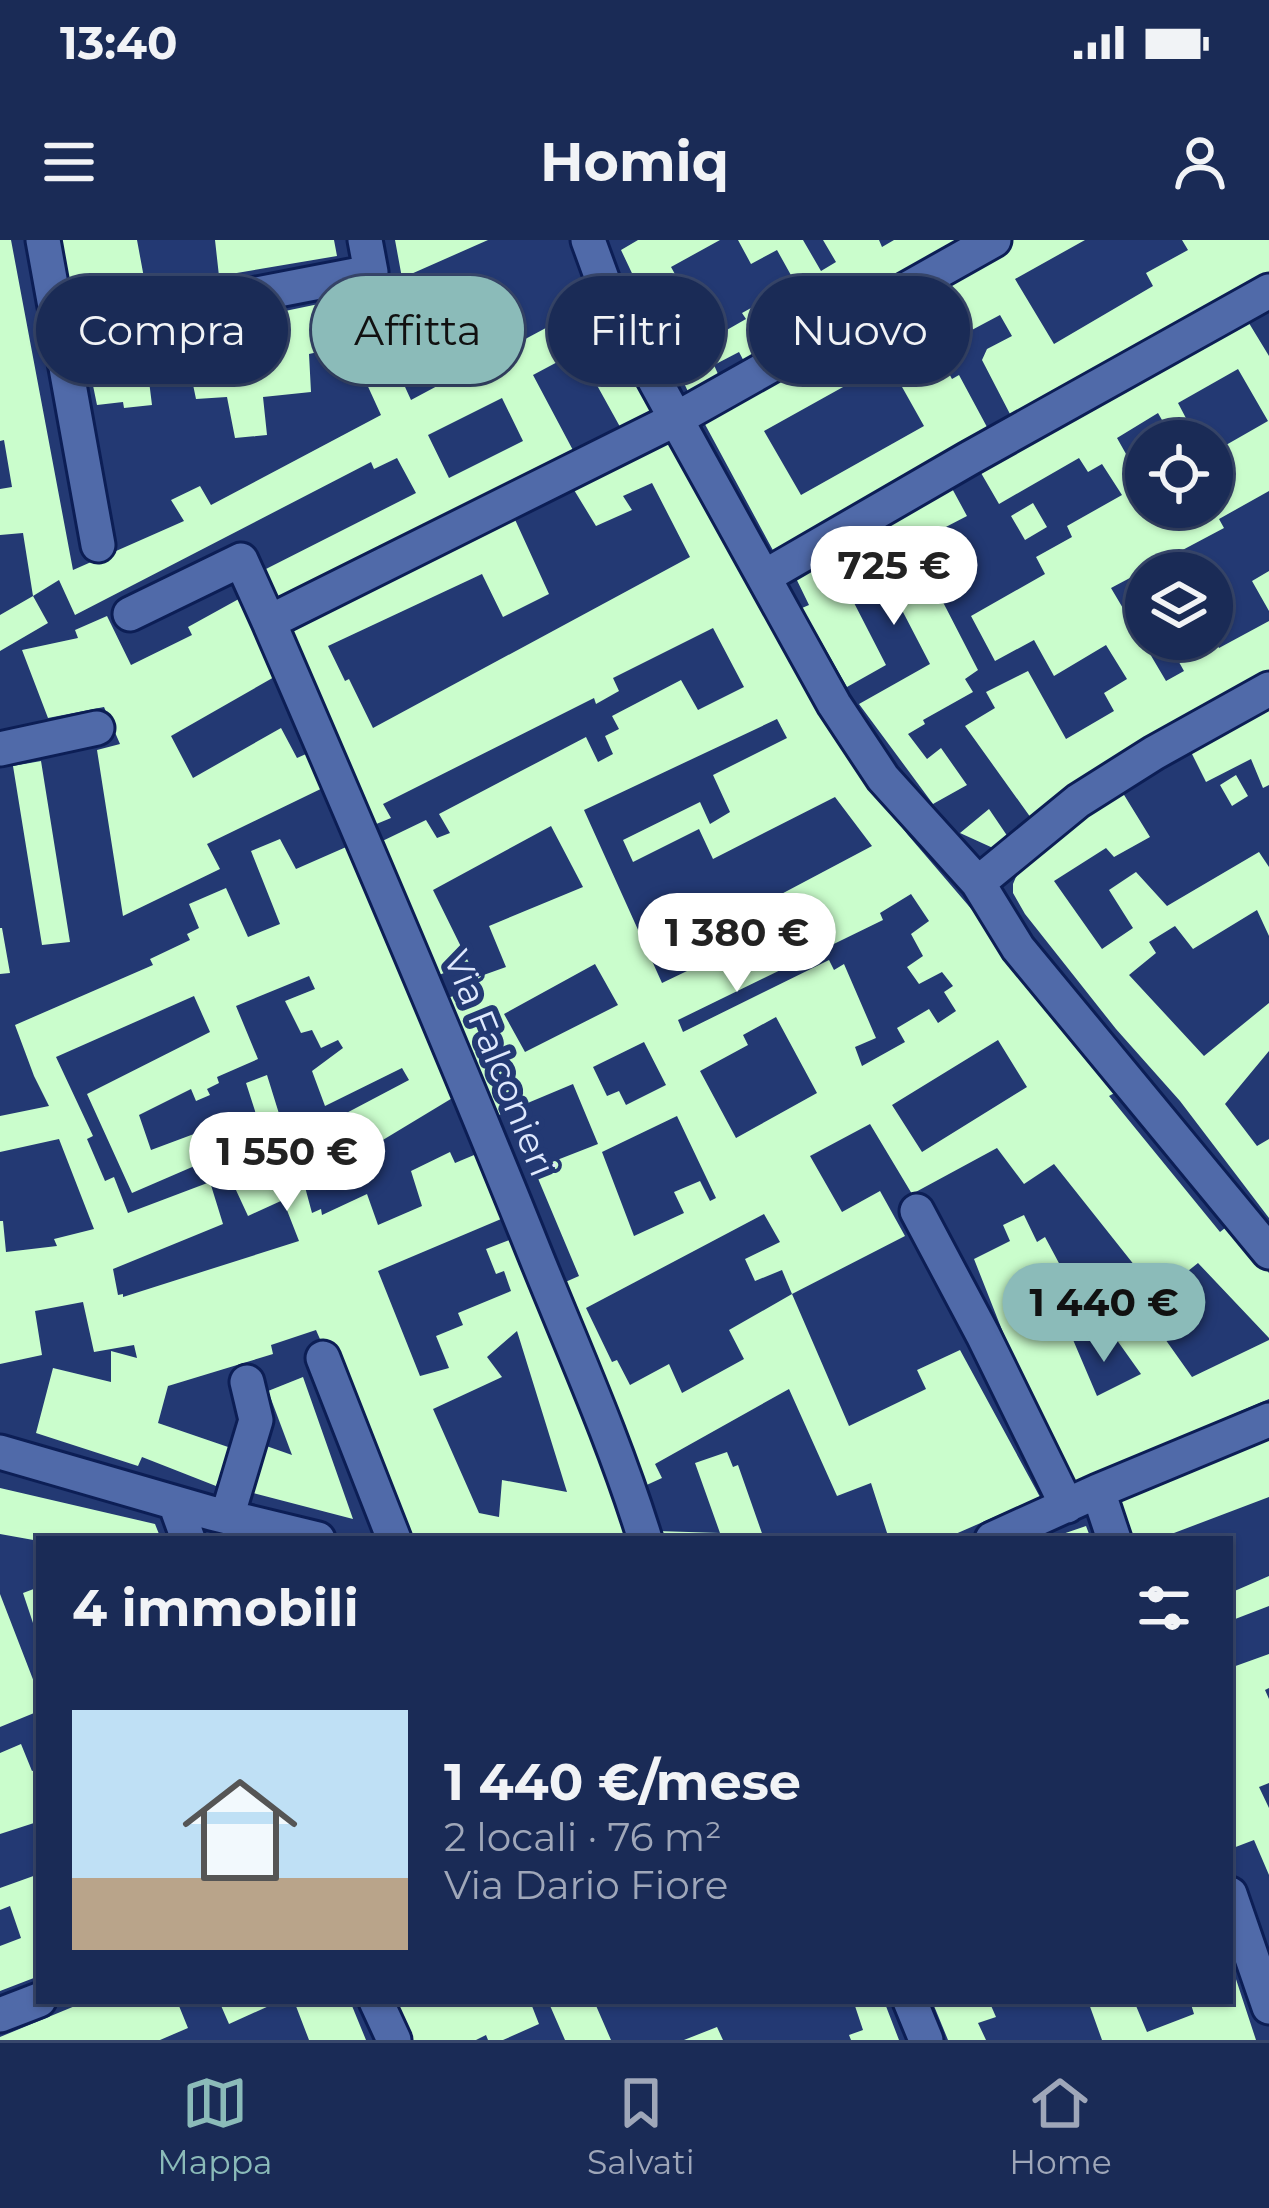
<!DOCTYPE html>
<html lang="it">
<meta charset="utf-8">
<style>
:root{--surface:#1a2b56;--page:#23335c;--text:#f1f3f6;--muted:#9fa7b9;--line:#38476c;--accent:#8bbbb9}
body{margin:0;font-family:Montserrat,sans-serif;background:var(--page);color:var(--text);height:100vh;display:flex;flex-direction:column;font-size:45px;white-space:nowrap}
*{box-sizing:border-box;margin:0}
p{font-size:39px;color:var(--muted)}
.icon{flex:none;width:66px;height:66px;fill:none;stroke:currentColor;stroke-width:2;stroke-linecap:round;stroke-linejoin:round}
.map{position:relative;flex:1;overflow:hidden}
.panel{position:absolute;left:36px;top:1296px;width:1197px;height:468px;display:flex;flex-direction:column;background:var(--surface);border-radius:0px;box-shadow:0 3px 9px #0004,0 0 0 3px var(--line)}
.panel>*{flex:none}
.banner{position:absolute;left:36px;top:36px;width:1197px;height:108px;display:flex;gap:24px}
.buttons{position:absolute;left:1125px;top:180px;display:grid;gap:24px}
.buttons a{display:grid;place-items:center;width:108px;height:108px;border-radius:50%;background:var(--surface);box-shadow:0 3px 9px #0004,0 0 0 3px var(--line);font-size:60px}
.price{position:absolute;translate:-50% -102px;padding:0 27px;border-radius:42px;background:#fff;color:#222;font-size:39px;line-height:78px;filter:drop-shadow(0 3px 6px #0008)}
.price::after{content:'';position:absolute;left:50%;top:72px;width:36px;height:27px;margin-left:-18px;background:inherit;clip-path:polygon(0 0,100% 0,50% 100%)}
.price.selected{background:var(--accent);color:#111}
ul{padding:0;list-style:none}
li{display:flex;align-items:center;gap:36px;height:300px;padding:0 36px}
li+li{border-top:3px solid var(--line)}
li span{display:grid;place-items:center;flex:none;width:336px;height:240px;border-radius:0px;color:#555}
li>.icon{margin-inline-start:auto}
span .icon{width:144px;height:144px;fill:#fffc;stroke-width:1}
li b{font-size:51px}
h2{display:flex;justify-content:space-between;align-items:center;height:144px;padding:0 36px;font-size:51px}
.chip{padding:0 42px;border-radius:54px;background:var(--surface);box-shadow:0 3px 9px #0004,0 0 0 3px var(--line);font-size:42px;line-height:108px}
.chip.selected{background:var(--accent);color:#111}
.status{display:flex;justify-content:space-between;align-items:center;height:84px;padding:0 60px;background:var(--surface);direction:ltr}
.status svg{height:33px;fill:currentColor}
header{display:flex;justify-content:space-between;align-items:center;height:156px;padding:0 36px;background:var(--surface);font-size:54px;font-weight:700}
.tab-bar{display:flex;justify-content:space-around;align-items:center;height:168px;border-top:3px solid var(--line);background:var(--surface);font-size:33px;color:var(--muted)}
.tab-bar a{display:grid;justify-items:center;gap:6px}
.tab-bar .selected{color:var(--accent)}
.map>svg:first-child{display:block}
</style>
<div class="status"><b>13:40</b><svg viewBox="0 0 49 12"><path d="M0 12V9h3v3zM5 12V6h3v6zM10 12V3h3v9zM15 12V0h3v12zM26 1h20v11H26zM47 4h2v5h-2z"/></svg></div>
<header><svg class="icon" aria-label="menu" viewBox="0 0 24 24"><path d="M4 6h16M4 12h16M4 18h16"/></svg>Homiq<svg class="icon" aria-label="person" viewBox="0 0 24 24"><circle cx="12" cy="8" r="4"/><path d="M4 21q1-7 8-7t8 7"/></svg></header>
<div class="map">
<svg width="1269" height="1800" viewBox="0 0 1269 1800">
<rect width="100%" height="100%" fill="#233973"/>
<path fill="#cafdcc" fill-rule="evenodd" d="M 0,0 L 11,0 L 73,330 L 184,281 L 171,260 L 200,246 L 211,265 L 381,175 L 365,140 L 395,125 L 411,160 L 600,59 L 661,177 L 624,194 L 578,111 L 533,135 L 575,214 L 275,368 L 260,332 L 416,253 L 397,218 L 374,229 L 371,222 L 75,375 L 59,340 L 33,356 L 23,293 L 0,295 L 0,249 L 12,247 L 4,200 L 0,201 ZM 502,158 L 523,201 L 449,238 L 428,195 Z
M 60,0 L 137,0 L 147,54 L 80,67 L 69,53 Z
M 215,0 L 334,0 L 337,16 L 219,36 Z
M 395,0 L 488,0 L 402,38 Z
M 638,0 L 720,0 L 671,27 L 711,99 L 746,79 L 742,73 L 767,59 L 765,52 L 792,37 L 777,10 L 751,24 L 738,0 L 803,0 L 821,31 L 836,22 L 823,0 L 879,0 L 882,7 L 894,0 L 972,0 L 747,127 L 739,112 L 714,125 L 721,141 L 692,160 L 621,10 Z
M 1003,0 L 1085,0 L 1015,39 L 1054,104 L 1153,46 L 1146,33 L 1188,10 L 1182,0 L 1269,0 L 1269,40 L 776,316 L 700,175 ZM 1000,75 L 1012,96 L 987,109 L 982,120 L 1010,174 L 987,187 L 959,135 L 952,139 L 945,126 L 932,133 L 923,116 ZM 888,122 L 924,186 L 801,255 L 764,191 Z
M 333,61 L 354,104 L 309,114 L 311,152 L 263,157 L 267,195 L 235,198 L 227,157 L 196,159 L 191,135 L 149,141 L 152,165 L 124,168 L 123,162 L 97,165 L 89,126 L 93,126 L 92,116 L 102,114 L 101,109 L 218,90 L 218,85 Z
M 1244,75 L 1269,116 L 1269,251 L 1219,279 L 1224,288 L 1111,348 L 1166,441 L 1184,431 L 1166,399 L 1214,399 L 1219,408 L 1269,381 L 1269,437 L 1031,578 L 965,486 L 995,468 L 986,452 L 1028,431 L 1066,499 L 1114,471 L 1104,453 L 1127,439 L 1106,405 L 1054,436 L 1034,400 L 995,421 L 971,376 L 1045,334 L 1036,317 L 1072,297 L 1067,286 L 1122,255 L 1102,224 L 1088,232 L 1079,218 L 999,264 L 977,226 ZM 1238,129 L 1268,181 L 1212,213 L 1212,267 L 1146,267 L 1146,243 L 1143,244 L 1117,198 L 1158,173 L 1174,201 L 1198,201 L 1178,163 Z
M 667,193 L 789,421 L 849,518 L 908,595 L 1033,741 L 1120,850 L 1109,856 L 1220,992 L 1230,984 L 1269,1033 L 1269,1098 L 1198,1023 L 1158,1055 L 1054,924 L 1024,944 L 997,908 L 912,954 L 870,884 L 810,916 L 842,972 L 880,951 L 905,996 L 792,1054 L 782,1030 L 755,1041 L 745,1019 L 780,1002 L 764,974 L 586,1068 L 612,1122 L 617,1120 L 630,1145 L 669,1124 L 682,1153 L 744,1119 L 729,1090 L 792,1054 L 849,1186 L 926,1149 L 917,1130 L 960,1110 L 1040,1257 L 944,1299 L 889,1299 L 871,1243 L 837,1256 L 789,1149 L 655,1224 L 662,1238 L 640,1248 L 554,1047 L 579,1036 L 534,929 L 598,904 L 573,844 L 487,880 L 437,761 L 467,752 L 464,742 L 506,727 L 489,686 L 583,647 L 551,586 L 433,650 L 469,723 L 429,739 L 372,606 L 426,580 L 437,598 L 450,593 L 439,574 L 586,497 L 598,522 L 613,514 L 605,496 L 619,489 L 612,476 L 681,440 L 698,470 L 744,447 L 713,388 L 613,438 L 619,451 L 596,464 L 594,458 L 383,564 L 391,578 L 369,587 L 282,384 L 512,273 L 549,354 L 503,377 L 482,334 L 328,406 L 345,441 L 349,439 L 373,488 L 690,317 L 652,243 L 623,256 L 632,270 L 596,286 L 571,245 ZM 777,479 L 787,498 L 713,535 L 730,572 L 710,584 L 700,562 L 623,600 L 633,622 L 699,589 L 713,619 L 835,557 L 872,606 L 725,684 L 737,707 L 662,743 L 584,570 ZM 911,654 L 929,681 L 911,694 L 923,716 L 907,727 L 919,744 L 942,732 L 953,746 L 944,752 L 956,771 L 938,783 L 929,769 L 897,788 L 905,802 L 862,826 L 855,807 L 876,798 L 844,724 L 834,730 L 829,720 L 683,792 L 678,780 L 883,680 L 880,673 ZM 595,724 L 618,765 L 525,812 L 504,774 ZM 776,777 L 817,853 L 736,898 L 700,831 L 748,805 L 743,795 ZM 998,800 L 1027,847 L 922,912 L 892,865 ZM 644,802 L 666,845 L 626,865 L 619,851 L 607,856 L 593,827 ZM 677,876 L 716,958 L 710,961 L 700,941 L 674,952 L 684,973 L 634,996 L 602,912 Z
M 948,241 L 967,276 L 913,304 L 978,430 L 965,439 L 973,452 L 923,480 L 925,484 L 908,494 L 927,519 L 941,508 L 967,545 L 933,564 L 859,464 L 930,424 L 891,349 L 902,343 L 895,333 L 851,357 L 886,425 L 847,447 L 802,368 L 809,365 L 791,328 Z
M 1033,263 L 1047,287 L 1025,300 L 1011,276 Z
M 1269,331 L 1269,371 L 1252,341 Z
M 246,355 L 283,432 L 171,496 L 193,538 L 281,488 L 297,518 L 315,510 L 331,544 L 207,604 L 220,629 L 123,676 L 97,510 L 120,504 L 104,467 L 48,478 L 22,410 L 78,398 L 75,390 L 107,376 L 131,425 L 192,395 L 188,387 Z
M 33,356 L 48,383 L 0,411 L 0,375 Z
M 1269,464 L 1269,545 L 1263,548 L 1251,519 L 1206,542 L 1188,506 Z
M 41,521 L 70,702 L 42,705 L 13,526 Z
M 1236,535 L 1248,556 L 1232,566 L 1220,545 Z
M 1121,550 L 1150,597 L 1114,617 L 1106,608 L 1054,641 L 1102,709 L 1133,688 L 1109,650 L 1136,632 L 1167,666 L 1259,612 L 1269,627 L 1269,696 L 1257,670 L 1193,709 L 1175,686 L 1149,702 L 1156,713 L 1129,735 L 1204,816 L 1269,763 L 1269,811 L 1225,864 L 1257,906 L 1269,899 L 1269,978 L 1180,861 L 1116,789 L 1025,674 L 1013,653 L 1013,644 L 1018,632 L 1032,617 L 1060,592 Z
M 989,569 L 1008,597 L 993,608 L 960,593 Z
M 280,599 L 296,629 L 353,604 L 464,851 L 305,947 L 312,973 L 321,969 L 322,975 L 367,954 L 378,985 L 422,966 L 411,931 L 450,912 L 455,923 L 486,910 L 513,974 L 378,1031 L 420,1136 L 449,1128 L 436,1096 L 463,1085 L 458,1073 L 511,1051 L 504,1031 L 496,1034 L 486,1009 L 517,997 L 632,1299 L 449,1299 L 450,1295 L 441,1299 L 407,1299 L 316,1090 L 271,1105 L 273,1114 L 168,1146 L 158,1183 L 231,1208 L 216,1246 L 142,1217 L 138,1226 L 36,1193 L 53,1128 L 111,1142 L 111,1111 L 137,1118 L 134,1105 L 94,1112 L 83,1062 L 35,1071 L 42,1115 L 0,1124 L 0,981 L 3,981 L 6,1012 L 57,1006 L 54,999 L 94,989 L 59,899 L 0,912 L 0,876 L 49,866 L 34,836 L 15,785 L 153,725 L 150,719 L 190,700 L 187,694 L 199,688 L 189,664 L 226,648 L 248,697 L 280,684 L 251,611 ZM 309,736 L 315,749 L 285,761 L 301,793 L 312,790 L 321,808 L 338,800 L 343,808 L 312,831 L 325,866 L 402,828 L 409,840 L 229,935 L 248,976 L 283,960 L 299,1001 L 123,1057 L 123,1054 L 118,1055 L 113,1029 L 223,984 L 210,942 L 128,973 L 114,937 L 105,941 L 87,899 L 93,896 L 56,817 L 194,756 L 210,792 L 87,854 L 132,953 L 213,918 L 202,891 L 151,910 L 139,875 L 191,849 L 196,861 L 210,855 L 207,849 L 219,843 L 217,837 L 258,819 L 236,766 ZM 517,1091 L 567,1252 L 502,1240 L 499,1277 L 479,1273 L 433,1169 L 502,1137 L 487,1117 Z
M 0,688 L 2,688 L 10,733 L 0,734 Z
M 267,835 L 285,893 L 264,899 L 246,843 Z
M 1024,975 L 1037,1002 L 1045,997 L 1091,1083 L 1071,1095 L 1097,1156 L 1141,1134 L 1109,1089 L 1141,1065 L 1192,1137 L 1269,1100 L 1269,1159 L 1075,1242 L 1017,1128 L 974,1019 L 1010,1001 L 1003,985 Z
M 303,1137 L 353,1279 L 238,1249 L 255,1202 L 292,1215 L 268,1151 Z
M 1269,1200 L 1269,1257 L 1174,1293 L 1176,1299 L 1133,1299 L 1116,1262 Z
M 727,1212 L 733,1227 L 738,1225 L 764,1299 L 660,1299 L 657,1291 L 720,1293 L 695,1223 Z
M 0,1248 L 155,1284 L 161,1299 L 39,1299 L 39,1301 L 0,1294 Z
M 1086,1286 L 1091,1299 L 1051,1299 L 1051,1298 Z
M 1269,1336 L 1269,1366 L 1230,1381 L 1230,1353 Z
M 39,1347 L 39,1398 L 38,1398 L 23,1353 Z
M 0,1354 L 34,1442 L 39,1440 L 39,1471 L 0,1487 Z
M 1269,1414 L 1269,1448 L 1265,1450 L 1269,1459 L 1269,1543 L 1259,1547 L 1269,1568 L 1269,1635 L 1254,1600 L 1233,1608 L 1230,1600 L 1230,1428 Z
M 21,1504 L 32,1531 L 39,1529 L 39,1596 L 34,1583 L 0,1594 L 0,1513 Z
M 39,1634 L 39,1736 L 0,1751 L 0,1706 L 21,1698 L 10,1666 L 0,1670 L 0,1648 Z
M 1231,1724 L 1256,1800 L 1102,1800 L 1088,1761 L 1134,1761 L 1147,1792 L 1194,1774 L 1190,1761 L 1230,1761 Z
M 87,1761 L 177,1761 L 188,1788 L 160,1800 L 0,1800 L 0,1797 Z
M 219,1761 L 280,1761 L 229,1784 Z
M 294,1761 L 350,1761 L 366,1800 L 309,1800 Z
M 395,1761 L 447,1761 L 449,1766 L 461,1761 L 530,1761 L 539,1784 L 503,1800 L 488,1800 L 486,1795 L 476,1800 L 411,1800 Z
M 548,1761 L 594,1761 L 611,1800 L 565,1800 Z
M 871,1761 L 884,1761 L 899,1800 L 851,1800 L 849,1795 L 863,1790 L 855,1766 Z
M 932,1761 L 989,1761 L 996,1777 L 978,1783 L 986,1800 L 948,1800 Z
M 717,1787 L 723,1800 L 684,1800 Z"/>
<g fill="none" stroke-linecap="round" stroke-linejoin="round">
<g stroke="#0c1e55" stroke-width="39">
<path id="minor" d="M 43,0 L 98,305
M 588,0 L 608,55 L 676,179 L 834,464 L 883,538 L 978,643 L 1018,708 L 1269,1012
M 60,92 L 371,32 L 365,0
M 764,337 L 968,219 L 1269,51
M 130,374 L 241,320 L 269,382
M 0,509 L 97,488
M 978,643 L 1078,561 L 1154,513 L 1269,449
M 917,971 L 983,1095 L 1067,1266
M 323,1118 L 394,1299
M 0,1212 L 211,1273 L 318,1299
M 1098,1251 L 1114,1299
M 175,1263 L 188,1299
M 227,1277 L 256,1180 L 247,1142
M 645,1299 C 613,1195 567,1095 527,994 C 444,788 357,585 269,382 L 676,179 L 994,0
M 992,1299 L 1098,1251 L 1269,1180
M 1230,1654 L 1269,1767
M 376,1761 L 394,1800
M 910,1761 L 926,1800
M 0,1775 L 39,1760"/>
</g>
<use href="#minor" stroke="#506aa9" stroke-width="33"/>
</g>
<g text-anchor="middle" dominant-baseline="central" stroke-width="12" stroke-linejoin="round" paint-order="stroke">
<g font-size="36" fill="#dfe9fe" stroke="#233973">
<text transform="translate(500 823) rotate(68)">Via Falconieri</text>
</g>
</g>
</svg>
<div class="buttons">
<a><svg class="icon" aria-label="locate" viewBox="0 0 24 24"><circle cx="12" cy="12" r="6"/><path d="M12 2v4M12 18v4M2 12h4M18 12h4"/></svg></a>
<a><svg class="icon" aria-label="layers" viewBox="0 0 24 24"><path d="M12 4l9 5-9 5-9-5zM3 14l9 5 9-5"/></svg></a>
</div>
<b class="price" style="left:894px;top:388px">725 €</b>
<b class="price" style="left:737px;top:755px">1 380 €</b>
<b class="price" style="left:287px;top:974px">1 550 €</b>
<b class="price selected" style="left:1104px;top:1125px">1 440 €</b>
<div class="banner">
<a class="chip">Compra</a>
<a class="chip selected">Affitta</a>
<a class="chip">Filtri</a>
<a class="chip">Nuovo</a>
</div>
<section class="panel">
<h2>4 immobili<svg class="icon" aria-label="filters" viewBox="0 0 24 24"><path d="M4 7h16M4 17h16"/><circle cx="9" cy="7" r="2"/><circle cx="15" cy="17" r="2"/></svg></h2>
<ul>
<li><span style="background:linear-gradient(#bfe0f5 70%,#b9a48a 0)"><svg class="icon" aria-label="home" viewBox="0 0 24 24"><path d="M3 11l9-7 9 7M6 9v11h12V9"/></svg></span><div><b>1 440 €/mese</b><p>2 locali · 76 m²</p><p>Via Dario Fiore</p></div></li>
</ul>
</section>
</div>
<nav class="tab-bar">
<a class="selected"><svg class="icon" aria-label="map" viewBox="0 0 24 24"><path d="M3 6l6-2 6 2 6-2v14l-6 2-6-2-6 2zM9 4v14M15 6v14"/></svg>Mappa</a>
<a><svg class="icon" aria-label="saved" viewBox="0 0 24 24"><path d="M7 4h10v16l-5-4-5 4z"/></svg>Salvati</a>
<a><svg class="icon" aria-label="home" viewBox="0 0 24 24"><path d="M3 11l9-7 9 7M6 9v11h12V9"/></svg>Home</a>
</nav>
